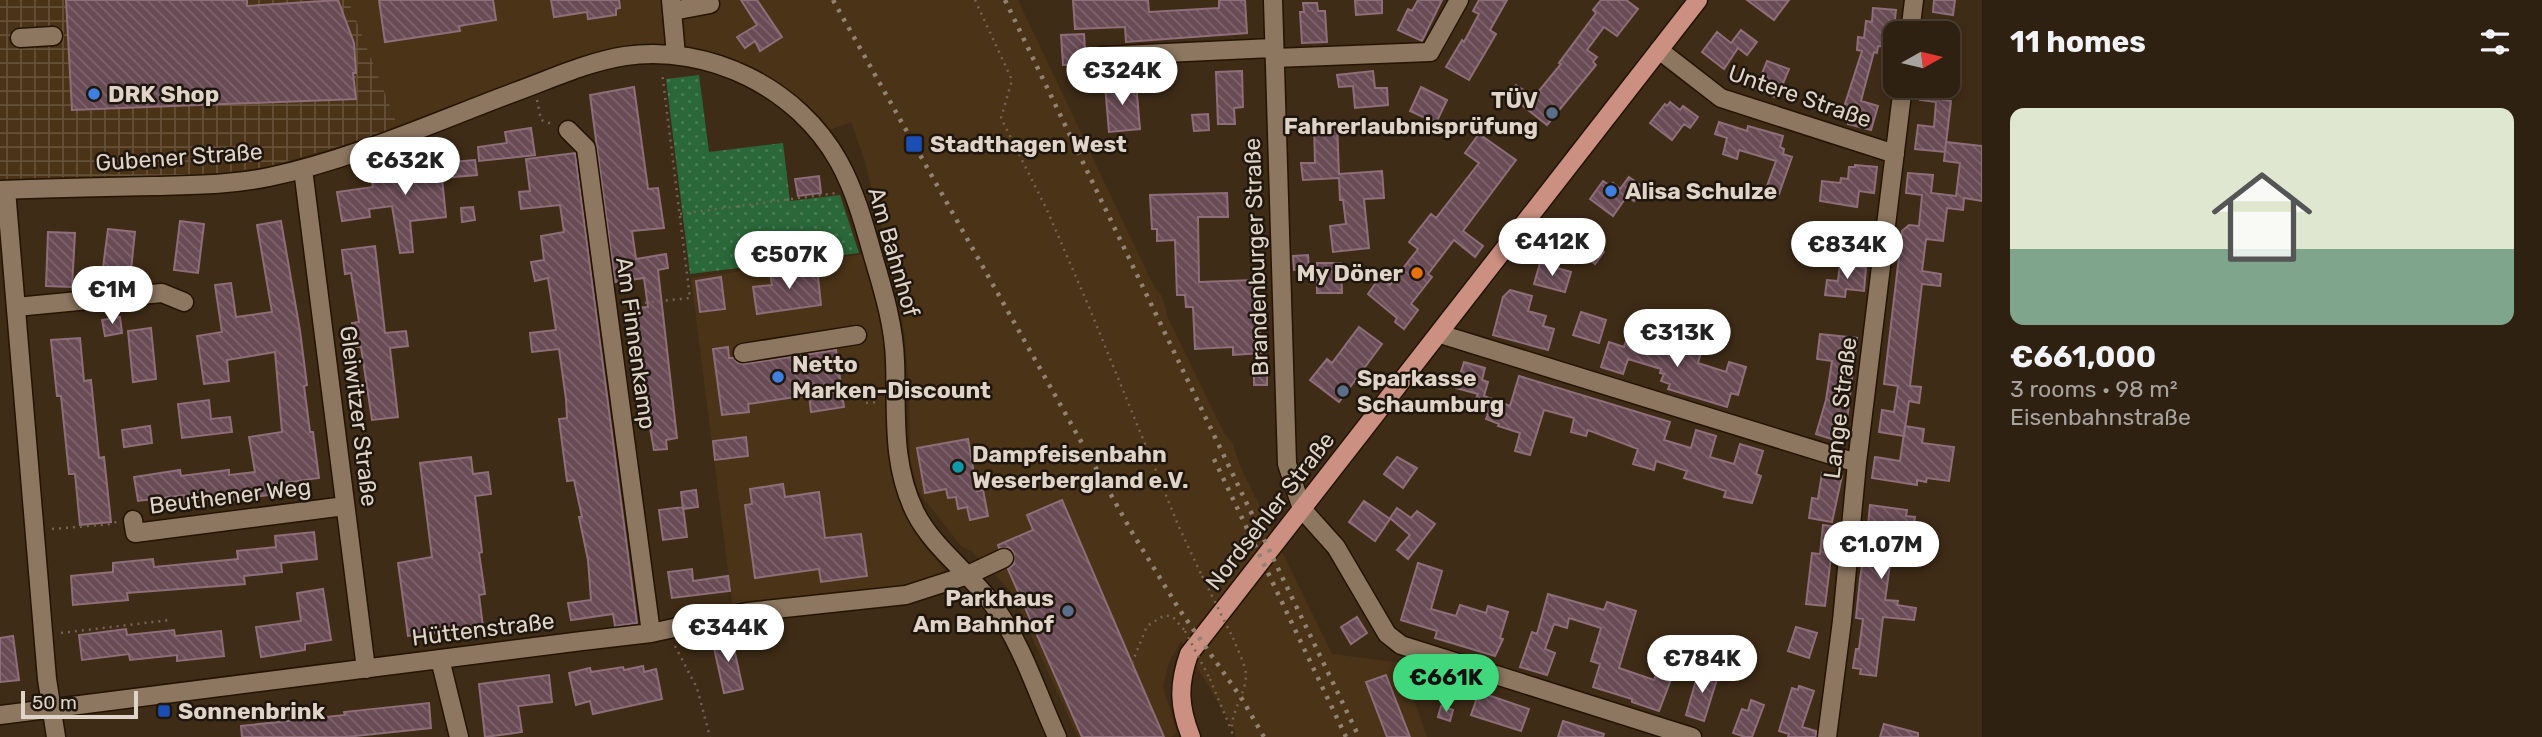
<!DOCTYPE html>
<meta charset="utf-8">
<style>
:root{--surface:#2f2111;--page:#37291a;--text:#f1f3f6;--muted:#a7a39f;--line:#4a3e31;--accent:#41d77c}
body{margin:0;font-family:Rubik,sans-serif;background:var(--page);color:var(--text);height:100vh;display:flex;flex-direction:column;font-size:26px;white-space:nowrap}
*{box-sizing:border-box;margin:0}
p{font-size:23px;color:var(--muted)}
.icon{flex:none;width:38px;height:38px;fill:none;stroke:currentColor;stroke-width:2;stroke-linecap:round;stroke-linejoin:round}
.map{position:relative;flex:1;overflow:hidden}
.drawer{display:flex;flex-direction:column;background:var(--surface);width:560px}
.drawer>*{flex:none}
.needle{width:46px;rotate:82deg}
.tools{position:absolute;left:1883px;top:21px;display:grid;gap:14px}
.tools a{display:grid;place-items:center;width:77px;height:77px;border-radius:14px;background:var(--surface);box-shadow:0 4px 10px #0003,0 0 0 2px var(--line);font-size:35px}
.scale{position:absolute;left:21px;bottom:18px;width:117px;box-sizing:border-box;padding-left:7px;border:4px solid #e0d3c7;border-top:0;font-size:19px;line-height:24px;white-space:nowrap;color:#e0d3c7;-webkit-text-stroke:5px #1f170d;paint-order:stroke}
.price{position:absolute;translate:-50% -60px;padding:0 16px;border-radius:24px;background:#fff;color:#222;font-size:23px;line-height:46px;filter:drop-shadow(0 2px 4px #0008)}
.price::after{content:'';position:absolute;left:50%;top:42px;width:21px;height:16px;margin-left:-10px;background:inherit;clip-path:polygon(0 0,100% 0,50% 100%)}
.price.selected{background:var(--accent);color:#111}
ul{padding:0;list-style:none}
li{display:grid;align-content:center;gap:14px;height:371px;padding:0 28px}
li span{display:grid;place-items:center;height:217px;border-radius:14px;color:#555}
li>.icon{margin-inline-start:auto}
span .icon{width:126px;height:126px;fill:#fffc;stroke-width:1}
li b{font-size:30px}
h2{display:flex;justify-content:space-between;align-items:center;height:84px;padding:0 28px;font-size:30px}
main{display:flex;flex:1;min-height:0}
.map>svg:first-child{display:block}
</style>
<main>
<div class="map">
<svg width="1982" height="737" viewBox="0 0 1982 737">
<defs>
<pattern id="industrial-grid" width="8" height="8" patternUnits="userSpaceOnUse" patternTransform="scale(1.75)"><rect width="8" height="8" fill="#4b3318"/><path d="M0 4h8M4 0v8" fill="none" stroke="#655038"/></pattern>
<pattern id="grass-dots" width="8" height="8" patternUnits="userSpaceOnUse" patternTransform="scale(1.75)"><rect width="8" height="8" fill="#2a6839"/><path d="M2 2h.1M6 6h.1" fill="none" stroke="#497d54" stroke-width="1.8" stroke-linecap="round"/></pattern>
<pattern id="building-back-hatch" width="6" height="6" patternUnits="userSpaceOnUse" patternTransform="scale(1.75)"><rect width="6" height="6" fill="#694b55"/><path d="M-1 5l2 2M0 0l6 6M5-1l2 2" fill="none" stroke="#7e646c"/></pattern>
</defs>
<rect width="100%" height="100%" fill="#3f2c17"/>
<path fill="#4b3318" d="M 348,0 L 1018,0 L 1154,287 L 1162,296 L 1168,318 L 1224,433 L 1232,442 L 1240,466 L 1332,654 L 1401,663 L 1427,737 L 1236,737 L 1233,727 L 1181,641 L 1169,662 L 1163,687 L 1177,733 L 1171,737 L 1078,737 L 1011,592 L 973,552 L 961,546 L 918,491 L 910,460 L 909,385 L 905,337 L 895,282 L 864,158 L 851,122 L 812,136 L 781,104 L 736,78 L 693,66 L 657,60 L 625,62 L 399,129 Z
M 865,254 L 885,330 L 896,486 L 906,515 L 921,542 L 945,571 L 905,587 L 733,609 L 691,278 Z"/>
<path fill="url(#industrial-grid)" d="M 0,0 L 348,0 L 399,129 L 267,167 L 211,174 L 0,181 Z"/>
<path fill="url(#grass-dots)" d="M 699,75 L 709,152 L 783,143 L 790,201 L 840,195 L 859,253 L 690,274 L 666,79 Z"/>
<path fill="url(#building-back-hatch)" stroke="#8e6e78" stroke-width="2" d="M 66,0 L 247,0 L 247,6 L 338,0 L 354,43 L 356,73 L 353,73 L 356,99 L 72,110 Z
M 379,0 L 493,0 L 496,20 L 459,26 L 460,31 L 385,42 Z
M 551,0 L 619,0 L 620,8 L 616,9 L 616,15 L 588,19 L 587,12 L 554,17 Z
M 741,0 L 757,0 L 782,37 L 760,51 L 755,41 L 745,48 L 737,37 L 757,25 Z
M 1073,0 L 1148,0 L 1149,12 L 1219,8 L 1219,0 L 1245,0 L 1247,33 L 1126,42 L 1125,27 L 1075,29 Z
M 1355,0 L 1382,0 L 1382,13 L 1356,15 Z
M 1418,0 L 1442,0 L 1422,41 L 1398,30 L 1408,9 L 1412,11 Z
M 1479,0 L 1507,0 L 1490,30 L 1496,34 L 1469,80 L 1446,67 L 1462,40 L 1464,42 L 1479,14 L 1473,11 Z
M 1601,0 L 1626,0 L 1638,9 L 1617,36 L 1604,27 L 1587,50 L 1597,57 L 1593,62 L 1596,65 L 1547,125 L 1509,95 L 1516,85 L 1534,97 L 1561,64 L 1559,63 L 1596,13 L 1593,10 Z
M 1747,0 L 1789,0 L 1774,20 Z
M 1934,0 L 1955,0 L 1953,15 L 1933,12 Z
M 1303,3 L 1317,3 L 1318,11 L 1325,11 L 1327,42 L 1302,43 L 1300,12 L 1304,12 Z
M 1873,8 L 1896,10 L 1892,47 L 1878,46 L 1877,53 L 1874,52 L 1864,89 L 1861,101 L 1878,106 L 1871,130 L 1848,124 L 1852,109 L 1844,107 L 1862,51 L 1857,50 L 1858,37 L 1864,38 L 1866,21 L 1872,22 Z
M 1741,30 L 1757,42 L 1747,55 L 1738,48 L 1724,69 L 1702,52 L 1717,32 L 1731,43 Z
M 1084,34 L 1086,64 L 1063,65 L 1061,35 Z
M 1767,61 L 1789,69 L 1777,98 L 1756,89 Z
M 1242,71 L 1243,107 L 1234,108 L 1235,124 L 1218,124 L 1216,72 Z
M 1373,71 L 1375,88 L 1387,88 L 1388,105 L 1355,108 L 1353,86 L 1339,87 L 1337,75 Z
M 1136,83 L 1140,129 L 1109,132 L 1105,85 Z
M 1922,86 L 1945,86 L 1943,100 L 1951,101 L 1945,152 L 1915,149 L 1918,125 L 1934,127 L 1936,102 L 1920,100 Z
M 634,87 L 648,189 L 658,188 L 664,228 L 632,231 L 636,259 L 666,254 L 668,268 L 658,270 L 677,438 L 666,440 L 667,449 L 654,450 L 642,384 L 644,384 L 634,308 L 648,307 L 644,278 L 615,282 L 590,95 Z
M 1421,87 L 1447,100 L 1436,123 L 1410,111 Z
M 1670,102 L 1680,110 L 1683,106 L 1698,117 L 1690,128 L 1684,124 L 1672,140 L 1650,123 L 1665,104 L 1667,106 Z
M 1208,114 L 1209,130 L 1194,131 L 1192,115 Z
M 1719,122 L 1747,131 L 1748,126 L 1783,136 L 1780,147 L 1784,149 L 1783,154 L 1792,157 L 1779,194 L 1766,189 L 1776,161 L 1739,150 L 1737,159 L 1723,154 L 1727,138 L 1715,134 Z
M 1337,124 L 1339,174 L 1382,171 L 1384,198 L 1364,199 L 1369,248 L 1333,252 L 1330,226 L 1346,224 L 1343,200 L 1340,200 L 1339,178 L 1303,180 L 1301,163 L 1315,163 L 1314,125 Z
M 531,128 L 535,155 L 479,161 L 478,147 L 507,143 L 505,132 Z
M 1479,134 L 1516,160 L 1463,231 L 1483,246 L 1475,257 L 1454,240 L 1428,274 L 1432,277 L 1411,304 L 1418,310 L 1404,329 L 1395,322 L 1397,318 L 1368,294 L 1380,277 L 1390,285 L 1418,249 L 1409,242 L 1431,214 L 1436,218 L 1479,163 L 1465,153 Z
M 1946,142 L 1982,146 L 1982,201 L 1964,198 L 1963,210 L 1947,208 L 1943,241 L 1926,239 L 1922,271 L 1941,274 L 1940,286 L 1922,284 L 1910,386 L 1921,387 L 1919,403 L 1909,401 L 1904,436 L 1879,432 L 1882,410 L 1894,412 L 1898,386 L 1884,384 L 1902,231 L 1909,225 L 1919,226 L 1922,195 L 1906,193 L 1908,173 L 1933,175 L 1931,193 L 1956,196 L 1960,163 L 1944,161 Z
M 575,153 L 637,623 L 615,626 L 613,614 L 571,620 L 568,603 L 591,600 L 588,560 L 579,517 L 582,517 L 574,480 L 567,481 L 559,419 L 567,418 L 566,399 L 559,349 L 532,352 L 530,333 L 556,330 L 548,278 L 535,281 L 531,262 L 544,260 L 541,236 L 564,232 L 560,205 L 521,209 L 519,192 L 530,191 L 526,159 Z
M 475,160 L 477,175 L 442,178 L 446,217 L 410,221 L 413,252 L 400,253 L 392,206 L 369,209 L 370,217 L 342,221 L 337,192 L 373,187 L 371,178 L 409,173 L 408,169 L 440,166 L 440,163 Z
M 1855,165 L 1877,167 L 1874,193 L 1859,191 L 1857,207 L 1820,201 L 1822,181 L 1840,183 L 1841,178 L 1848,179 L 1849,167 L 1855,167 Z
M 819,176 L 821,193 L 798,196 L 795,179 Z
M 1629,177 L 1643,187 L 1634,201 L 1627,196 L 1613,216 L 1590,199 L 1603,181 L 1611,186 L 1613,183 L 1620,189 Z
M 1227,193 L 1228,217 L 1198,217 L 1199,282 L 1254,280 L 1255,321 L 1259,321 L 1261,353 L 1233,355 L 1233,347 L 1195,349 L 1193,307 L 1186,307 L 1185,295 L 1177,295 L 1175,240 L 1157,241 L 1157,229 L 1152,229 L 1150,195 Z
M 473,207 L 475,220 L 462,222 L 461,208 Z
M 180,221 L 204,224 L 198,273 L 174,270 Z
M 281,221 L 300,331 L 307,385 L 304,386 L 310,432 L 313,432 L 319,478 L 276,484 L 277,494 L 231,500 L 231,496 L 185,502 L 184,495 L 138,501 L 134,477 L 180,470 L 181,476 L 229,470 L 229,475 L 255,472 L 249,437 L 282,432 L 275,352 L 227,360 L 229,381 L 204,384 L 197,336 L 222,332 L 215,285 L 231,283 L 236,317 L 272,312 L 257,225 Z
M 108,229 L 135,232 L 130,279 L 102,275 Z
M 1566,231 L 1580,241 L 1574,263 L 1553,247 Z
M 48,232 L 75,233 L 72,287 L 46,286 Z
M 1591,242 L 1604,252 L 1595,264 L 1582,253 Z
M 375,246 L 385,333 L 406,331 L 408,346 L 390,348 L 398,417 L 372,420 L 361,347 L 355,347 L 352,323 L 359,322 L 351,273 L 345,274 L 342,250 Z
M 1308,255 L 1309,269 L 1294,270 L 1293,256 Z
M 1317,263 L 1341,263 L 1342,293 L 1317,293 Z
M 1540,263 L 1571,272 L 1565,292 L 1534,284 Z
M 1840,264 L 1866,268 L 1864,291 L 1846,289 L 1845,297 L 1825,295 L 1827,280 L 1838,281 Z
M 817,267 L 821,305 L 757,314 L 753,287 L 772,285 L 770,273 Z
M 721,277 L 725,309 L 700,312 L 696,281 Z
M 1510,290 L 1532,296 L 1528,311 L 1546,316 L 1543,326 L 1554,329 L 1548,350 L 1493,335 L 1503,297 Z
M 1581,312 L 1606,320 L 1599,343 L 1573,335 Z
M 120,317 L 122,333 L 105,336 L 102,320 Z
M 1359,327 L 1382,344 L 1339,402 L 1310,380 L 1327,359 L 1332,363 Z
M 151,328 L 156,379 L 133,382 L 128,331 Z
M 1630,328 L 1647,333 L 1645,341 L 1686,354 L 1689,345 L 1702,349 L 1698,363 L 1726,372 L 1729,362 L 1746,367 L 1738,395 L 1731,393 L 1727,407 L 1668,389 L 1670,384 L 1661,381 L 1664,374 L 1660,373 L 1661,369 L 1628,359 L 1623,374 L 1601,367 L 1609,342 L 1624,347 Z
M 1820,334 L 1857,338 L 1847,420 L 1838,441 L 1816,434 L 1826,400 L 1832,361 L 1817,359 Z
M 80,338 L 84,381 L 91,380 L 99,458 L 104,457 L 111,522 L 80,525 L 75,474 L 69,474 L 61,396 L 57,396 L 51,340 Z
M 728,347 L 729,358 L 733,358 L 738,363 L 744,364 L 836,350 L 844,407 L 811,412 L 809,395 L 748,404 L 749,412 L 722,415 L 713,349 Z
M 1464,362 L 1485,368 L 1482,380 L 1488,382 L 1484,396 L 1510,406 L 1519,376 L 1670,422 L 1664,440 L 1691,448 L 1696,430 L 1716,436 L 1710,457 L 1734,464 L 1740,444 L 1763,451 L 1756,474 L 1761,476 L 1752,503 L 1724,497 L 1726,491 L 1684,478 L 1687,471 L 1656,461 L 1654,470 L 1633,464 L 1638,449 L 1588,430 L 1586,436 L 1571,432 L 1574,418 L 1544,410 L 1530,455 L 1515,451 L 1520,433 L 1498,426 L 1499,424 L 1486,419 L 1488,414 L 1472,408 L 1478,394 L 1456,388 Z
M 1254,372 L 1267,372 L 1267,385 L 1254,385 Z
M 209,400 L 211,419 L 230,417 L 232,432 L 182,438 L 178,404 Z
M 150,426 L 152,443 L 124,447 L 122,430 Z
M 1905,426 L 1924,429 L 1922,443 L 1954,447 L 1949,481 L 1927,478 L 1926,482 L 1917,480 L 1917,485 L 1872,478 L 1875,457 L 1900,461 Z
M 746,437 L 748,456 L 715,460 L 713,441 Z
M 968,439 L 977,491 L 983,490 L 988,516 L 970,520 L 967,507 L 958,509 L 956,497 L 948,498 L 946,489 L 925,493 L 917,448 Z
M 471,457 L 473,474 L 488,472 L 491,494 L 475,496 L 482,552 L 479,553 L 485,594 L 479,595 L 483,627 L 408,636 L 398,563 L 432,557 L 420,463 Z
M 1397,457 L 1417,468 L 1403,488 L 1384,474 Z
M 1822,473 L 1842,476 L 1832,522 L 1809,518 L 1812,498 L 1818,499 Z
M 783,484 L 785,497 L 819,492 L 825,538 L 861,534 L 867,576 L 821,582 L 819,569 L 755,578 L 745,505 L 752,504 L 750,489 Z
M 696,490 L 698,507 L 683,509 L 681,492 Z
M 1062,500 L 1132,663 L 1164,737 L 1082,737 L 1008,569 L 1014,564 L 1014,554 L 1010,548 L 999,548 L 998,545 L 1033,530 L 1027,515 Z
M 1364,501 L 1390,519 L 1375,541 L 1349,522 Z
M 1870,505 L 1907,510 L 1906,516 L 1915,517 L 1908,560 L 1891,558 L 1885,600 L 1898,601 L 1897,605 L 1916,608 L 1914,620 L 1883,617 L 1876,676 L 1860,674 L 1861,669 L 1853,668 L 1856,649 L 1859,649 L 1863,619 L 1856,618 L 1860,579 L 1864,552 L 1870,553 L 1873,527 L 1868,526 Z
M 683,507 L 687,537 L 663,540 L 659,510 Z
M 1397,508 L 1411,518 L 1417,511 L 1435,524 L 1408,559 L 1397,550 L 1410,535 L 1390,518 Z
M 1823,525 L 1839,527 L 1838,541 L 1833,541 L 1825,606 L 1806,604 L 1812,553 L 1820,554 Z
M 314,532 L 317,559 L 281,563 L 282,572 L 244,576 L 245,584 L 127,593 L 128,600 L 73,605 L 71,576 L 113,572 L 113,563 L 153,559 L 154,567 L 238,559 L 237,551 L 276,547 L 275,536 Z
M 1418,563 L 1442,571 L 1431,609 L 1456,616 L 1460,605 L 1486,613 L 1488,606 L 1508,612 L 1500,638 L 1503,639 L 1495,656 L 1435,638 L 1437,631 L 1401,620 Z
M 692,569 L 693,581 L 728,576 L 730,591 L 672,598 L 668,572 Z
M 323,589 L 331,640 L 305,644 L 305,650 L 261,657 L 256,627 L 301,621 L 297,593 Z
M 1548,594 L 1604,610 L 1607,602 L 1636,611 L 1619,668 L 1654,680 L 1661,661 L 1676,666 L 1659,711 L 1632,702 L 1632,699 L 1593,687 L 1600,664 L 1591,661 L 1601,628 L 1569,618 L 1567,628 L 1554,624 L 1545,649 L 1555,653 L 1547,675 L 1520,667 L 1532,632 L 1537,634 Z
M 1357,617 L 1367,633 L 1351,644 L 1341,627 Z
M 1796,627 L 1817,633 L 1809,658 L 1788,651 Z
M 126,629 L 127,635 L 174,630 L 175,636 L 221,631 L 224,656 L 177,661 L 177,655 L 130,660 L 129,654 L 82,660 L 79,635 Z
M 731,635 L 743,689 L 724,693 L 712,639 Z
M 13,636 L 19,680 L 0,682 L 0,638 Z
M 643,666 L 644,672 L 656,669 L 662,699 L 593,714 L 590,701 L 576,705 L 569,673 L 590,668 L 591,672 L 623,667 L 624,670 Z
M 1699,670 L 1718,676 L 1704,721 L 1686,715 Z
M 549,675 L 552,702 L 518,706 L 522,732 L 485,737 L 479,684 Z
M 1386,675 L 1410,737 L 1387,737 L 1366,682 Z
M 1799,686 L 1814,691 L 1802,727 L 1816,731 L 1816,737 L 1788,737 L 1789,734 L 1779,731 L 1792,688 L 1798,690 Z
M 1479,692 L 1529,709 L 1521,731 L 1471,715 Z
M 1751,700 L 1764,705 L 1752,737 L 1745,737 L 1733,733 L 1742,709 L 1748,711 Z
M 429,703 L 431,728 L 346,737 L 242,737 L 241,726 L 345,715 L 344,712 Z
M 1441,706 L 1453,710 L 1450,721 L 1438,717 Z
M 1563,721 L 1604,734 L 1603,737 L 1558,737 Z
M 1884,724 L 1918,733 L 1918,737 L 1880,737 Z"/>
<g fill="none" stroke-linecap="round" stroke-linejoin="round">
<g stroke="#251401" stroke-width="21">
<path id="minor" d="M 671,0 L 676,55
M 1273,0 L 1287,464 L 1302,509 L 1336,547 L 1387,634 L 1401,645 L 1692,737
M 673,11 L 710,4 L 709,0
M 1910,33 L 1914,0
M 20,38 L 53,36
M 1659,50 L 1721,98 L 1895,154
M 1102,56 L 1274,48
M 1275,58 L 1430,52 L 1459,0
M 568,130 L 586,148 L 651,633
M 303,169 L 366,669
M 0,190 C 51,188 102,187 154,186 C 192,185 231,185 269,177 C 353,159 435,122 515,92 C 551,79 587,62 625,56 C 709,44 798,88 839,162 C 855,191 864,224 873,256 C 883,290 894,325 895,361 C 897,413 891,463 915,512 C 933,548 970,573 994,606 C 1022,644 1037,693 1057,737
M 6,190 L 47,679 L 56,737
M 16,307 L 162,293 L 184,302
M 1440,334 L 1857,463
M 743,353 L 857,335
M 133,520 L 135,533 L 345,506
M 440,659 L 459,737
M 0,715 L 582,641 L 651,633 L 747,612 L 906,595 L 968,575 L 1004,558
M 1827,737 L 1842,621 L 1857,463 L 1903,86"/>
</g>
<g stroke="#251401" stroke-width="21">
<path id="major" d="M 1191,737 C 1179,707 1178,685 1189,654 L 1698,0"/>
</g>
<path stroke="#756452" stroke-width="2.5" stroke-dasharray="2 5" stroke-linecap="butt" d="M 975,0 L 1012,80 L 1001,118 L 1047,210 L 1089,307 L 1179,527 L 1202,576
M 537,100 L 541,120 L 552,124
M 680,214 L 836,193
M 624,305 L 690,298 L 662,72
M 866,403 L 878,402
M 52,529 L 112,524 L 118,521
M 61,633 L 170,620
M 1233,638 C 1237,649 1246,665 1246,676 C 1245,697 1227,717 1233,737
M 675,646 L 697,688 L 710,737
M 1132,663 L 1147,626 L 1165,615 L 1173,617 L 1185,631
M 1210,679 L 1230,727"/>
<use href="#minor" stroke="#8d7760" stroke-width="18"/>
<use href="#major" stroke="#cb9082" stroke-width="18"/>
<path stroke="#928272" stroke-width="4.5" stroke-dasharray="3.5 7" stroke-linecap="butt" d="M 833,0 L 1133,534 L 1179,609 L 1242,699 L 1264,737
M 1005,0 L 1359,737
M 1214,459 L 1346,737"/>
<path stroke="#756452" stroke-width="2.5" stroke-dasharray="2 5" stroke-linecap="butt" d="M 1202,576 L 1233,638
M 1185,631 L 1210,679"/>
</g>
<g fill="#3f7fe0" stroke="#1f170d" stroke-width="2.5">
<circle cx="94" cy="94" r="7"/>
<circle cx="1611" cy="191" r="7"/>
<circle cx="778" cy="377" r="7"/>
</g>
<g fill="#5c6f8a" stroke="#1f170d" stroke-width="2.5">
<circle cx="1552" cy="113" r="7"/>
<circle cx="1343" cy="391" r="7"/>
<circle cx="1068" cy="611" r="7"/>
</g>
<g fill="#1a4fb4" stroke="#1f170d" stroke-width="2.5">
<rect x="905" y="135" width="18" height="18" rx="3.5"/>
<rect x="157" y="704" width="14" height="14" rx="3.5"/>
</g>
<circle fill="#e8710a" stroke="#1f170d" stroke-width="2.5" cx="1417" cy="273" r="7"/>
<circle fill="#0f9aa8" stroke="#1f170d" stroke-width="2.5" cx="958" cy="467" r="7"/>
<g text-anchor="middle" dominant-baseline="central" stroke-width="5" stroke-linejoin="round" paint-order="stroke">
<g font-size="23" font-weight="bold" fill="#e0d3c7" stroke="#1f170d" text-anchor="start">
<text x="108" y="94">DRK Shop</text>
<text x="1538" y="100" text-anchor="end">TÜV<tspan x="1538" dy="26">Fahrerlaubnisprüfung</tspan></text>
<text x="930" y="144">Stadthagen West</text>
<text x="1625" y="191">Alisa Schulze</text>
<text x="1403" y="273" text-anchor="end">My Döner</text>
<text x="792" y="364">Netto<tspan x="792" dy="26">Marken-Discount</tspan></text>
<text x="1357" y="378">Sparkasse<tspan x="1357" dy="26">Schaumburg</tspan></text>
<text x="972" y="454">Dampfeisenbahn<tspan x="972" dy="26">Weserbergland e.V.</tspan></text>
<text x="1054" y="598" text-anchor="end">Parkhaus<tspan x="1054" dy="26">Am Bahnhof</tspan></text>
<text x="178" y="711">Sonnenbrink</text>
</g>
<g font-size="23" fill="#e0d3c7" stroke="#1f170d">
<text transform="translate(1800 96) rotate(19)">Untere Straße</text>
<text transform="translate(179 157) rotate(-4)">Gubener Straße</text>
<text transform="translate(894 252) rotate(74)">Am Bahnhof</text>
<text transform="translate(1256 257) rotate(-92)">Brandenburger Straße</text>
<text transform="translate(636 343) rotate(82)">Am Finnenkamp</text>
<text transform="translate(1840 408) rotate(-83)">Lange Straße</text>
<text transform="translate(359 416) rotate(83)">Gleiwitzer Straße</text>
<text transform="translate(230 496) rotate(-7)">Beuthener Weg</text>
<text transform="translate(1270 511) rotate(-52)">Nordsehler Straße</text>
<text transform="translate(483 629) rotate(-7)">Hüttenstraße</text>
</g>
</g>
</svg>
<div class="tools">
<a><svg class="needle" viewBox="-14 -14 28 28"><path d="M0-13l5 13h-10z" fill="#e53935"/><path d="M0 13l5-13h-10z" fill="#a7a39f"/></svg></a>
</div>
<div class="scale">50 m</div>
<b class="price" style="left:1122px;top:107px">€324K</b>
<b class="price" style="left:405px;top:197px">€632K</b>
<b class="price" style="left:1552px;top:278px">€412K</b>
<b class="price" style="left:1847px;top:281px">€834K</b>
<b class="price" style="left:789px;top:291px">€507K</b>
<b class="price" style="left:112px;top:326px">€1M</b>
<b class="price" style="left:1677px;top:369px">€313K</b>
<b class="price" style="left:1881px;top:581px">€1.07M</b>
<b class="price" style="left:728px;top:664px">€344K</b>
<b class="price" style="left:1702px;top:695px">€784K</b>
<b class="price selected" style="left:1446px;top:714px">€661K</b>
</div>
<section class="drawer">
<h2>11 homes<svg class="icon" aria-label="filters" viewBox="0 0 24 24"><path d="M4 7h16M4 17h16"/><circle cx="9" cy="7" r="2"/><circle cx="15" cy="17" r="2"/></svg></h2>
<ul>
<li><span style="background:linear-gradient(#dfe7d0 65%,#7fa58c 0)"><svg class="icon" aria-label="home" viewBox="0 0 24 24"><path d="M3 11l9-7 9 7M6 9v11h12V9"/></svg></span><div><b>€661,000</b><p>3 rooms · 98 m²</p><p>Eisenbahnstraße</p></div></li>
</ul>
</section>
</main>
